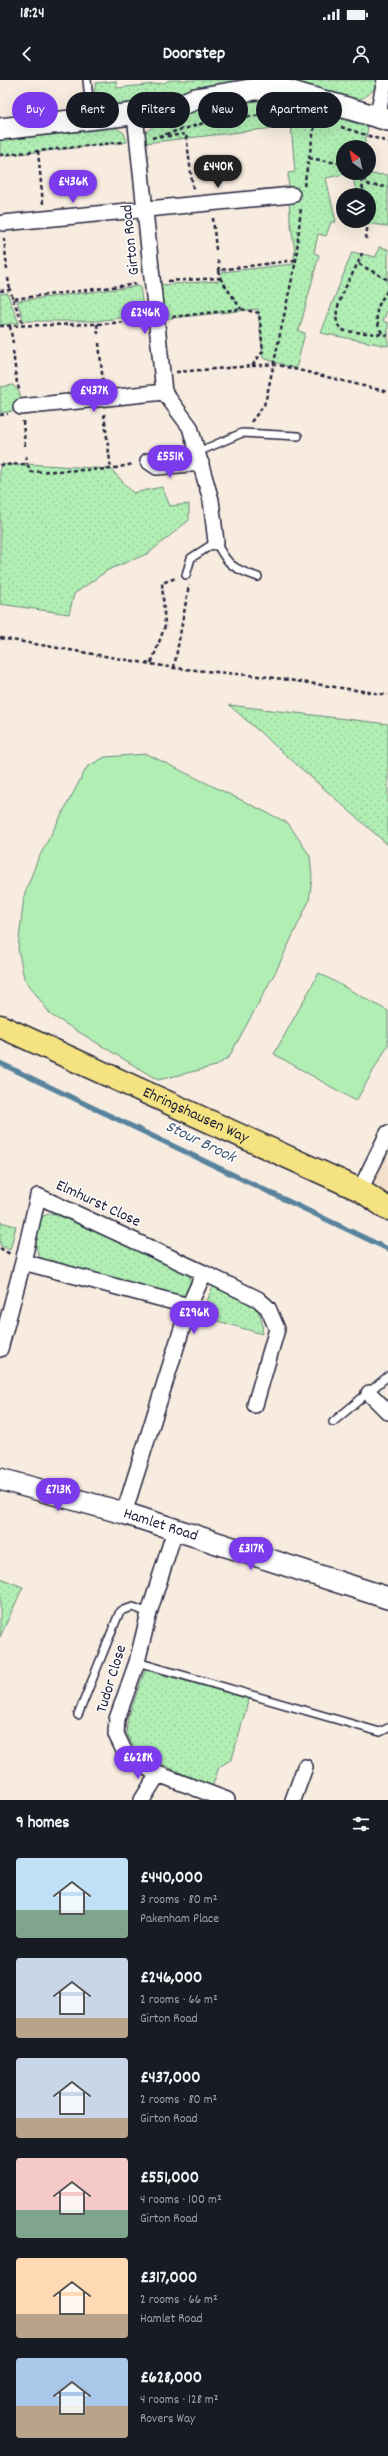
<!DOCTYPE html>
<meta charset="utf-8">
<style>
:root{--surface:#171b24;--page:#242831;--text:#f1f3f6;--muted:#9ea1a6;--accent:#7c3aed}
body{margin:0;font-family:Dekko,sans-serif;background:var(--page);color:var(--text);height:100vh;display:flex;flex-direction:column;font-size:15px;white-space:nowrap}
*{box-sizing:border-box;margin:0}
p{font-size:13px;color:var(--muted)}
.icon{flex:none;width:22px;height:22px;fill:none;stroke:currentColor;stroke-width:2;stroke-linecap:round;stroke-linejoin:round}
.map{position:relative;height:1720px;overflow:hidden}
.panel{display:flex;flex-direction:column;background:var(--surface);flex:1}
.panel>*{flex:none}
.guide{position:absolute;left:12px;top:12px;width:364px;height:36px;display:flex;gap:8px}
.needle{width:26px;rotate:327deg}
.fabs{position:absolute;left:336px;top:60px;display:grid;gap:8px}
.fabs a{display:grid;place-items:center;width:40px;height:40px;border-radius:50%;background:var(--surface);box-shadow:0 4px 16px #0002;font-size:20px}
.price{position:absolute;translate:-50% -34px;padding:0 9px;border-radius:14px;background:var(--accent);color:#fff;font-size:13px;line-height:26px;filter:drop-shadow(0 1px 2px #0008)}
.price::after{content:'';position:absolute;left:50%;top:24px;width:12px;height:9px;margin-left:-6px;background:inherit;clip-path:polygon(0 0,100% 0,50% 100%)}
.price.selected{background:#222;color:#fff}
ul{padding:0;list-style:none}
li{display:flex;align-items:center;gap:12px;height:100px;padding:0 16px}
li span{display:grid;place-items:center;flex:none;width:112px;height:80px;border-radius:4px;color:#555}
li>.icon{margin-inline-start:auto}
span .icon{width:48px;height:48px;fill:#fffc;stroke-width:1}
li b{font-size:17px}
h2{display:flex;justify-content:space-between;align-items:center;height:48px;padding:0 16px;font-size:17px}
.chip{padding:0 14px;border-radius:18px;background:var(--surface);box-shadow:0 4px 16px #0002;font-size:14px;line-height:36px}
.chip.selected{background:var(--accent);color:#fff}
.status{display:flex;justify-content:space-between;align-items:center;height:28px;padding:0 20px;background:var(--surface);direction:ltr}
.status svg{height:11px;fill:currentColor}
header{display:flex;justify-content:space-between;align-items:center;height:52px;padding:0 16px;background:var(--surface);font-size:18px;font-weight:700}
.map>svg:first-child{display:block}
</style>
<div class="status"><b>18:24</b><svg viewBox="0 0 49 12"><path d="M0 12V9h3v3zM5 12V6h3v6zM10 12V3h3v9zM15 12V0h3v12zM26 1h20v11H26zM47 4h2v5h-2z"/></svg></div>
<header><svg class="icon" aria-label="back" viewBox="0 0 24 24"><path d="M15 5l-7 7 7 7"/></svg>Doorstep<svg class="icon" aria-label="person" viewBox="0 0 24 24"><circle cx="12" cy="8" r="4"/><path d="M4 21q1-7 8-7t8 7"/></svg></header>
<div class="map">
<svg width="388" height="1720" viewBox="0 0 388 1720">
<defs>
<pattern id="green-dots" width="8" height="8" patternUnits="userSpaceOnUse"><rect width="8" height="8" fill="#b1eeb4"/><path d="M2 2h.1M6 6h.1" fill="none" stroke="#98cc9c" stroke-width="1.8" stroke-linecap="round"/></pattern>
</defs>
<rect width="100%" height="100%" fill="#f8ece0"/>
<filter id="ink" filterUnits="userSpaceOnUse"><feTurbulence type="fractalNoise" baseFrequency=".025" numOctaves="2"/><feDisplacementMap in="SourceGraphic" scale="8" xChannelSelector="R" yChannelSelector="G"/><feConvolveMatrix kernelMatrix="1 2 1 2 8 2 1 2 1" color-interpolation-filters="sRGB"/></filter>
<g filter="url(#ink)">
<path fill="#f3dfca" d="M 388,1053 L 388,1129 L 360,1110 Z"/>
<path fill="url(#green-dots)" stroke="#6a8878" d="M 169,0 L 241,0 C 229,7 212,3 199,7 C 173,16 113,43 94,13 L 96,3 L 116,1 L 117,8 L 164,3 Z
M 295,0 L 378,0 C 365,38 320,12 295,0 Z
M 245,21 L 264,21 L 301,26 L 299,35 L 312,39 L 315,31 L 368,47 L 364,67 L 343,67 L 343,93 L 350,93 L 326,98 L 336,142 L 331,142 L 326,156 L 318,154 L 314,173 L 319,175 L 299,251 L 305,253 L 296,289 L 263,278 L 258,229 L 162,239 L 158,205 L 218,201 L 223,192 L 293,184 L 295,171 L 290,140 L 288,93 L 295,92 L 291,46 L 145,63 L 145,53 C 170,30 213,26 245,21 Z
M 113,46 L 124,53 L 127,62 L 0,76 L 0,58 Z
M 352,93 L 388,95 L 388,147 L 375,144 L 363,145 L 362,141 L 369,141 L 369,115 L 357,115 Z
M 379,167 L 388,169 L 388,228 L 383,241 L 388,243 L 388,266 L 321,253 L 352,172 L 376,177 Z
M 140,206 L 144,235 L 96,241 L 24,241 L 17,221 Z
M 7,213 L 19,243 L 0,245 L 0,214 Z
M 13,305 L 20,313 L 20,330 L 0,333 L 0,307 Z
M 27,384 L 111,389 L 133,413 L 162,407 L 170,426 L 189,424 L 189,440 L 149,473 L 108,490 L 74,514 L 69,534 L 0,524 L 0,385 Z
M 229,625 L 388,644 L 388,765 Z
M 53,1133 L 184,1191 L 190,1197 L 190,1211 L 183,1217 L 175,1218 L 41,1180 C 33,1165 33,1150 43,1136 Z
M 0,1142 L 16,1146 L 10,1170 L 0,1165 Z
M 213,1206 C 239,1216 266,1221 262,1254 L 201,1236 Z
M 0,1498 L 23,1507 L 0,1557 Z
M 145,1590 L 249,1618 L 232,1679 L 219,1687 L 212,1707 L 137,1673 L 126,1653 L 128,1638 Z"/>
<path fill="#b1eeb4" stroke="#6a8878" d="M 147,674 L 288,743 L 310,776 L 312,798 L 309,821 L 276,891 L 229,977 L 216,986 L 158,1000 L 51,935 L 24,898 L 18,868 L 24,816 L 37,781 L 87,687 L 105,677 Z
M 319,893 L 388,931 L 388,965 L 356,1021 L 274,974 Z"/>
<g fill="none" stroke-linecap="round" stroke-linejoin="round">
<path stroke="#59839d" stroke-width="5" d="M 0,983 L 388,1169"/>
<g stroke="#22223b" stroke-width="10">
<path id="lane" d="M 87,0 L 91,38
M 198,372 L 242,353 L 298,356
M 186,495 L 191,478 L 216,462 C 227,485 234,489 258,497
M 333,1342 L 388,1296
M 137,1582 L 380,1652 L 388,1648
M 78,1635 L 120,1531 L 133,1527 L 149,1533"/>
</g>
<g stroke="#22223b" stroke-width="18">
<path id="street" d="M 135,35 L 164,312 L 190,347 L 211,420 L 216,462
M 377,38 L 385,0
M 3,143 L 292,115
M 21,327 L 164,312
M 148,381 L 157,387 L 201,383
M 360,1110 L 388,1053
M 23,1182 L 38,1116 L 204,1193
M 0,1269 L 23,1182 L 189,1226
M 369,1313 L 388,1332
M 124,1433 L 189,1226 L 204,1193 L 258,1219 L 268,1228 L 277,1249 L 255,1325
M 175,1450 L 149,1533 L 137,1582 L 117,1639 L 116,1654 L 127,1677 L 158,1694 L 227,1720
M 142,1720 L 158,1694
M 293,1720 L 305,1687"/>
</g>
<g stroke="#22223b" stroke-width="24">
<g id="secondary">
<path d="M 0,49 L 168,30 L 195,19 L 256,9 L 282,9 L 388,40"/>
<path id="s1" d="M 0,1399 L 124,1433 L 388,1518"/>
</g>
</g>
<g stroke="#22223b" stroke-width="25">
<g id="primary">
<path id="s2" d="M 0,946 L 360,1110 L 388,1129"/>
</g>
</g>
<path stroke="#22223b" stroke-width="2.5" stroke-dasharray="4 3" stroke-linecap="butt" d="M 341,47 L 388,62
M 160,57 L 186,54 L 193,109
M 152,58 L 211,41 L 289,32
M 38,71 L 43,124
M 0,75 L 123,62
M 309,78 L 343,84
M 358,93 L 369,105 L 388,107
M 361,99 L 364,115
M 304,106 L 316,38
M 213,138 L 216,170
M 4,158 L 7,189
M 366,159 L 368,141
M 362,173 C 357,191 320,240 345,251 L 388,255
M 218,180 L 219,190
M 359,184 L 388,200
M 8,198 L 10,210
M 220,198 L 241,229
M 168,201 L 220,198 L 219,190 L 296,180
M 0,211 L 10,210 L 13,219 L 137,204
M 13,219 L 23,244
M 172,237 L 241,229 L 259,233 L 263,271 L 252,286 L 176,292
M 97,244 L 98,254
M 0,246 L 97,244 L 141,241
M 10,246 L 13,263
M 382,253 C 372,236 377,225 388,210
M 99,263 L 103,303
M 13,271 L 17,303 L 20,312
M 252,286 L 274,284 L 388,312
M 104,334 L 111,389
M 0,335 L 8,334
M 23,341 L 25,366
M 251,342 L 264,325 L 267,315 L 296,180 L 301,127
M 26,376 L 27,384
M 0,385 L 27,384 L 31,392 L 111,389 L 133,384
M 0,558 L 174,588 L 269,597 L 388,615
M 152,579 L 151,584 L 165,546 L 162,503 L 176,498
M 174,588 L 189,505
M 0,1168 L 10,1174"/>
<use href="#lane" stroke="#fff" stroke-width="7"/>
<use href="#street" stroke="#fff" stroke-width="15"/>
<use href="#secondary" stroke="#fff" stroke-width="21"/>
<use href="#primary" stroke="#f5e382" stroke-width="22"/>
</g>
</g>
<g text-anchor="middle" dominant-baseline="central" stroke-width="3" stroke-linejoin="round" paint-order="stroke">
<g font-size="16" fill="#22223b" stroke="#fff">
<text transform="translate(131 160) rotate(-96)">Girton Road</text>
<text stroke="none"><textPath href="#s2" startOffset="215">Ehringshausen Way</textPath></text>
<text transform="translate(98 1124) rotate(25)">Elmhurst Close</text>
<text stroke="none"><textPath href="#s1" startOffset="167">Hamlet Road</textPath></text>
<text transform="translate(112 1599) rotate(-73)">Tudor Close</text>
</g>
<g font-size="17" font-style="italic" fill="#425b74" stroke="#fff">
<text transform="translate(200 1063) rotate(26)">Stour Brook</text>
</g>
</g>
</svg>
<div class="fabs">
<a><svg class="needle" viewBox="-14 -14 28 28"><path d="M0-13l5 13h-10z" fill="#e53935"/><path d="M0 13l5-13h-10z" fill="#9ea1a6"/></svg></a>
<a><svg class="icon" aria-label="layers" viewBox="0 0 24 24"><path d="M12 4l9 5-9 5-9-5zM3 14l9 5 9-5"/></svg></a>
</div>
<b class="price selected" style="left:218px;top:109px">£440K</b>
<b class="price" style="left:73px;top:124px">£436K</b>
<b class="price" style="left:145px;top:255px">£246K</b>
<b class="price" style="left:94px;top:333px">£437K</b>
<b class="price" style="left:170px;top:399px">£551K</b>
<b class="price" style="left:194px;top:1255px">£296K</b>
<b class="price" style="left:58px;top:1432px">£713K</b>
<b class="price" style="left:251px;top:1491px">£317K</b>
<b class="price" style="left:138px;top:1700px">£628K</b>
<div class="guide">
<a class="chip selected">Buy</a>
<a class="chip">Rent</a>
<a class="chip">Filters</a>
<a class="chip">New</a>
<a class="chip">Apartment</a>
</div>
</div>
<section class="panel">
<h2>9 homes<svg class="icon" aria-label="filters" viewBox="0 0 24 24"><path d="M4 7h16M4 17h16"/><circle cx="9" cy="7" r="2"/><circle cx="15" cy="17" r="2"/></svg></h2>
<ul>
<li><span style="background:linear-gradient(#bfe0f5 65%,#7fa58c 0)"><svg class="icon" aria-label="home" viewBox="0 0 24 24"><path d="M3 11l9-7 9 7M6 9v11h12V9"/></svg></span><div><b>£440,000</b><p>3 rooms · 80 m²</p><p>Pakenham Place</p></div></li>
<li><span style="background:linear-gradient(#c9d6e8 75%,#b9a48a 0)"><svg class="icon" aria-label="home" viewBox="0 0 24 24"><path d="M3 11l9-7 9 7M6 9v11h12V9"/></svg></span><div><b>£246,000</b><p>2 rooms · 66 m²</p><p>Girton Road</p></div></li>
<li><span style="background:linear-gradient(#c9d6e8 75%,#b9a48a 0)"><svg class="icon" aria-label="home" viewBox="0 0 24 24"><path d="M3 11l9-7 9 7M6 9v11h12V9"/></svg></span><div><b>£437,000</b><p>2 rooms · 80 m²</p><p>Girton Road</p></div></li>
<li><span style="background:linear-gradient(#f6c9c9 65%,#7fa58c 0)"><svg class="icon" aria-label="home" viewBox="0 0 24 24"><path d="M3 11l9-7 9 7M6 9v11h12V9"/></svg></span><div><b>£551,000</b><p>4 rooms · 100 m²</p><p>Girton Road</p></div></li>
<li><span style="background:linear-gradient(#ffd9b3 70%,#b9a48a 0)"><svg class="icon" aria-label="home" viewBox="0 0 24 24"><path d="M3 11l9-7 9 7M6 9v11h12V9"/></svg></span><div><b>£317,000</b><p>2 rooms · 66 m²</p><p>Hamlet Road</p></div></li>
<li><span style="background:linear-gradient(#a9c7e8 60%,#b9a48a 0)"><svg class="icon" aria-label="home" viewBox="0 0 24 24"><path d="M3 11l9-7 9 7M6 9v11h12V9"/></svg></span><div><b>£628,000</b><p>4 rooms · 128 m²</p><p>Rovers Way</p></div></li>
</ul>
</section>
